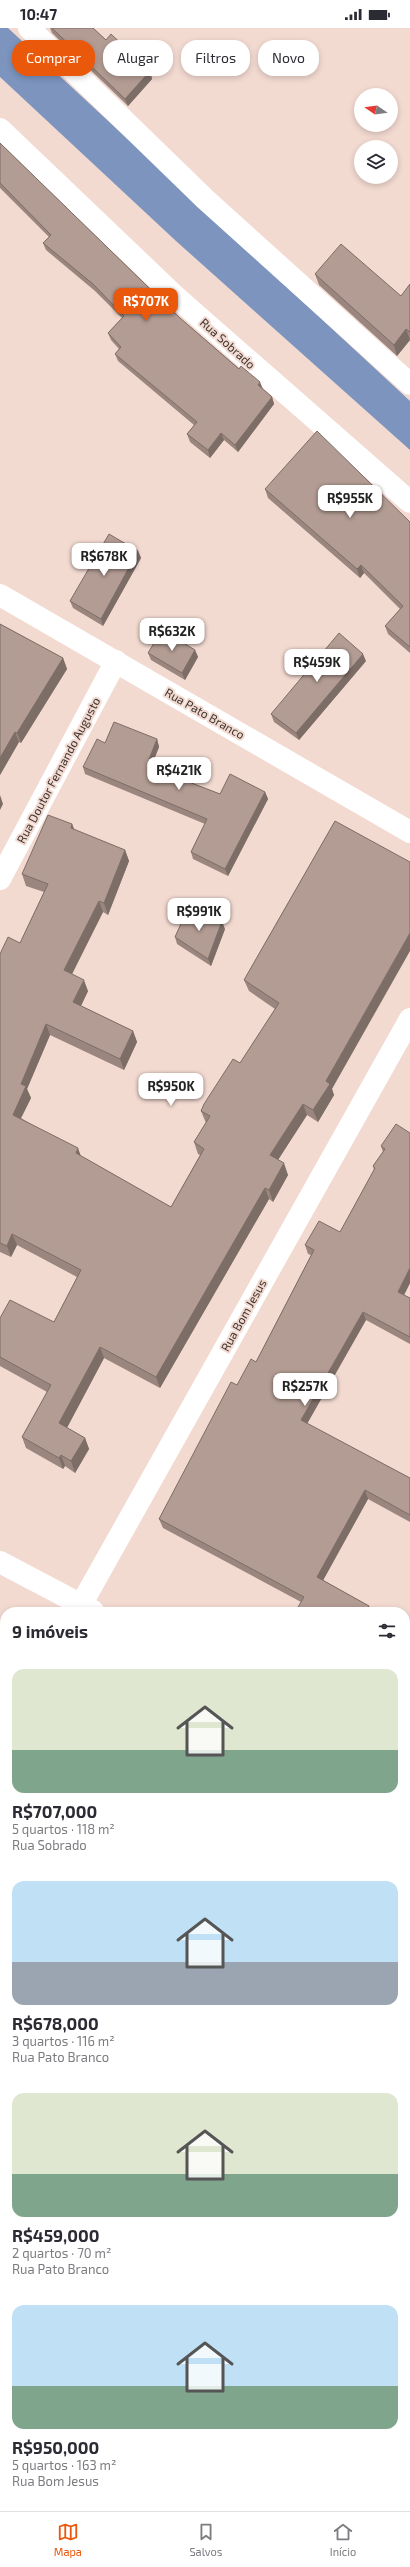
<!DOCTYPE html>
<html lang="pt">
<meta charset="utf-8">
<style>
:root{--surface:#fff;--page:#f7f7f7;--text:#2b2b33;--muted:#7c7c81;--line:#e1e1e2;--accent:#ea580c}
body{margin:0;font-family:"Exo 2",sans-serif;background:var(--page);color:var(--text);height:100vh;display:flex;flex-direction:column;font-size:15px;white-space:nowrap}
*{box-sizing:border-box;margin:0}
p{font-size:13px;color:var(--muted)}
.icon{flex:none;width:22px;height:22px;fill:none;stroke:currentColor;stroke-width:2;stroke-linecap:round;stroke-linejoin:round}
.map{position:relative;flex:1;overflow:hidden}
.details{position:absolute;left:0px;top:1579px;width:410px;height:904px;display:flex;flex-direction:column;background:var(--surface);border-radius:16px 16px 0 0;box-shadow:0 2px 6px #0003}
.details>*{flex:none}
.banner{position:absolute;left:12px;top:12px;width:386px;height:36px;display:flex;gap:8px}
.needle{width:26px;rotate:283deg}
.controls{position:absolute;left:354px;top:60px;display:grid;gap:8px}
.controls a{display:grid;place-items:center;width:44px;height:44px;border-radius:50%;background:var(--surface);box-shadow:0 2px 6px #0003;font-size:20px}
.price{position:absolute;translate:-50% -34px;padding:0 9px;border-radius:8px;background:#fff;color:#222;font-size:13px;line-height:26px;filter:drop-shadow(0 1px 2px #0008)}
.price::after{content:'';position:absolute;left:50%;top:24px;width:12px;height:9px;margin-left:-6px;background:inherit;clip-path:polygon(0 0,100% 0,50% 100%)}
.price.active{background:var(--accent);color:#fff}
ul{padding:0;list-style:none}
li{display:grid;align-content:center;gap:8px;height:212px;padding:0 12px}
li span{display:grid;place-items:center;height:124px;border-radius:12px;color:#555}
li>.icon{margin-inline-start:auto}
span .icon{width:72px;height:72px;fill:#fffc;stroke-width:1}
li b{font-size:17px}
h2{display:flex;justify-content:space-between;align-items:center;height:48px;padding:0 12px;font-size:17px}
.chip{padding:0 14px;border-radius:16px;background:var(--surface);box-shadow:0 2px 6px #0003;font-size:14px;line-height:36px}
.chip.active{background:var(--accent);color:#fff}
.status{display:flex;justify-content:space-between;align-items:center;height:28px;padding:0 20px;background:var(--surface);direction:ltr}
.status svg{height:11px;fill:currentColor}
.dock{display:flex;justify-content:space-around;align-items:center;height:56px;border-top:1px solid var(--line);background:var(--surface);font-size:11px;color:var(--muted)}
.dock a{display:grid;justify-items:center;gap:2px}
.dock .active{color:var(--accent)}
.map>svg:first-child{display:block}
</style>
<div class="status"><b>10:47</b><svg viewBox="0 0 49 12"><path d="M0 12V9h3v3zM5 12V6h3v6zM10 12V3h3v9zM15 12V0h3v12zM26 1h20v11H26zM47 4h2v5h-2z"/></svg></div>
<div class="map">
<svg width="410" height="2483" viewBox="0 0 410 2483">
<rect width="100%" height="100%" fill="#f3dad1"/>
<path fill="#7c94be" d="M 0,0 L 8,0 L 410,373 L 410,422 L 176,213 L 0,49 Z"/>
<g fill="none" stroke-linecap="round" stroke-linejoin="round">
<path stroke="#fff" stroke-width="22" d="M 29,0 L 205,171 L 410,356
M 0,101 L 175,268 L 410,474
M 0,567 L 410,804
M 0,851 L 116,633
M 0,1534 L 93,1583
M 77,1584 L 410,991
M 0,1724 L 5,1715
M 405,1762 L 410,1765
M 405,1822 L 410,1813
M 45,2483 L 48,2478"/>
</g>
<path fill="#9a867e" d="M 50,0 L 93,0 L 106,12 L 150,43 L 152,51 L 128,78 L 52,5 Z
M 0,115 L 180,290 L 272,369 L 274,376 L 238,424 L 224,412 L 210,430 L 190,414 L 187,406 L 194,397 L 118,333 L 115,326 L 119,321 L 111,312 L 108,305 L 122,290 L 95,263 L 46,222 L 43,215 L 49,209 L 0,160 Z
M 315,246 L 401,268 L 410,256 L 410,312 L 397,328 L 319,257 Z
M 265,461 L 410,494 L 410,625 L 388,606 L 385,598 L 400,581 L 364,545 L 360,550 L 268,470 Z
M 138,523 L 141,530 L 103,598 L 73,580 L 70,573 Z
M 0,596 L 63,630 L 67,641 L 21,715 L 19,714 L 0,747 Z
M 195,622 L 198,629 L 185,652 L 151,632 L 148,625 Z
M 366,633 L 299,712 L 274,694 L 271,686 Z
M 157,711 L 159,719 L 152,736 L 165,745 L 220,766 L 265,764 L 268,771 L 228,848 L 193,831 L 191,824 L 205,796 L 85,746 L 83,739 L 105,715 Z
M 335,793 L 332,1061 L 334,1067 L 318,1094 L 307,1087 L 278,1132 L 288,1147 L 273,1174 L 269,1171 L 160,1360 L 104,1330 L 67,1400 L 85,1410 L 89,1421 L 75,1445 L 65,1438 L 63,1441 L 26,1420 L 22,1409 L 47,1364 L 0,1338 L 0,1290 L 54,1294 L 77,1249 L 17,1217 L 11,1229 L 0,1224 L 0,926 L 20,915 L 44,864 L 26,858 L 22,846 L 72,796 L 74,802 L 125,822 L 129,833 L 108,887 L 103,884 L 72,946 L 88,963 L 81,978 L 133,1003 L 137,1014 L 124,1042 L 50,1007 L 27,1061 L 31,1070 L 21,1090 L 81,1128 L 171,1179 L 200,1127 L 198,1126 L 194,1114 L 206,1095 L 201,1083 L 240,1035 L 275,981 L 249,963 L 244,952 Z
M 225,901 L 211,938 L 177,916 L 175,909 Z
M 410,1105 L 410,1255 L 404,1267 L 410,1270 L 410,1316 L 366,1292 L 307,1396 L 410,1450 L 410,1494 L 368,1471 L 323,1552 L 369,1578 L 371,1582 L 301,1574 L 163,1500 L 159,1491 L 237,1357 L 256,1334 L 311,1227 L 308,1226 L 305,1217 L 340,1204 L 374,1142 L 373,1138 L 383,1124 L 381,1118 Z
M 405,1625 L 410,1627 L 410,1733 L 405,1730 Z
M 0,1958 L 5,1961 L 5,2108 L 0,2105 Z
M 5,2213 L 5,2286 L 0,2283 L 0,2252 L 2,2248 L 0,2247 L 0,2221 Z
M 405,2252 L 410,2255 L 410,2364 L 405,2360 Z
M 5,2297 L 5,2471 L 0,2468 L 0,2317 L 1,2315 L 0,2311 L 0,2307 Z"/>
<path fill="#7d6d67" d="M 150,43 L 152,51 L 128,78 L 125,71 Z
M 406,301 L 410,312 L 397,328 L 394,317 Z
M 260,354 L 263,361 L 258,357 Z
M 272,369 L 274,376 L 238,424 L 235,417 Z
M 221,405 L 224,412 L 210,430 L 208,422 Z
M 138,523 L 141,530 L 103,598 L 101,591 Z
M 361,537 L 364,545 L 360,550 L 357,541 Z
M 195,622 L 198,629 L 185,652 L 182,645 Z
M 363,626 L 366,633 L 299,712 L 296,705 Z
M 63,630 L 67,641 L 21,715 L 17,705 Z
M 15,704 L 19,714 L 0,747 L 0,730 Z
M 157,711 L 159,719 L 150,742 L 148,734 Z
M 265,764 L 268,771 L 228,848 L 225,841 Z
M 0,767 L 3,776 L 0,782 Z
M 72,796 L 77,808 L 71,800 Z
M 125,822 L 129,833 L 108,887 L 104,875 Z
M 99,873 L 103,884 L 68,954 L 64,942 Z
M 222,893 L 225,901 L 211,938 L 208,931 Z
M 410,905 L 410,923 L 332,1061 L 334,1067 L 318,1094 L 313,1082 L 326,1053 Z
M 84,952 L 88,963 L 77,986 L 73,974 Z
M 46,996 L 50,1007 L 27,1061 L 31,1070 L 17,1098 L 13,1087 L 21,1056 Z
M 133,1003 L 137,1014 L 124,1042 L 120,1031 Z
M 303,1076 L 307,1087 L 274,1138 L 270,1127 Z
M 78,1120 L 82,1131 L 76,1125 Z
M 284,1135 L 288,1147 L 273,1174 L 269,1162 Z
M 265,1160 L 269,1171 L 160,1360 L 156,1349 Z
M 12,1206 L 17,1217 L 11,1229 L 7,1218 Z
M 410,1240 L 410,1255 L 401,1273 L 398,1264 Z
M 363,1284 L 366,1292 L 304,1401 L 301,1392 Z
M 100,1319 L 104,1330 L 63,1407 L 59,1395 Z
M 85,1410 L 89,1421 L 75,1445 L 71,1433 Z
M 61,1427 L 65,1438 L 63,1441 L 59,1430 Z
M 365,1462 L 368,1471 L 320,1558 L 317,1549 Z
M 5,1645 L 5,1662 L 0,1672 L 0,1655 Z
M 5,1929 L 5,1946 L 0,1955 L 0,1938 Z
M 410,2022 L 410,2039 L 405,2049 L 405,2032 Z
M 410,2059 L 410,2076 L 405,2085 L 405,2068 Z
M 410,2091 L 410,2108 L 405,2118 L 405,2101 Z
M 201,2478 L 210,2478 L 208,2483 L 199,2483 Z"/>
<path fill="#b39c93" stroke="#7d6d67" d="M 52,0 L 93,0 L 106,12 L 111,6 L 150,43 L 125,71 Z
M 0,115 L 180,290 L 239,341 L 241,338 L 260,354 L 258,357 L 272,369 L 235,417 L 221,405 L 208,422 L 187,406 L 197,394 L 115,326 L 121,319 L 108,305 L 124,288 L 93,256 L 43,215 L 51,207 L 0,155 Z
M 341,216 L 401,268 L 410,256 L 410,304 L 406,301 L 394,317 L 315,246 Z
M 317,403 L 410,494 L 410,619 L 385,598 L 403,578 L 361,537 L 357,541 L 265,461 Z
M 109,506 L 138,523 L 101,591 L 70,573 Z
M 0,596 L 63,630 L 17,705 L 15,704 L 0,730 Z
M 162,602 L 195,622 L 182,645 L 148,625 Z
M 339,605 L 363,626 L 296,705 L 271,686 Z
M 114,694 L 157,711 L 148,734 L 164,741 L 163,744 L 220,766 L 230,746 L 265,764 L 225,841 L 191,824 L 207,791 L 83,739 L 97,711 L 105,715 Z
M 48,787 L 72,796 L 71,800 L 125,822 L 104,875 L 99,873 L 64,942 L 84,952 L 73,974 L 133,1003 L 120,1031 L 46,996 L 21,1056 L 26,1058 L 13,1087 L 78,1120 L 76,1125 L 171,1179 L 204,1121 L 194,1114 L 210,1088 L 201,1083 L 204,1076 L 233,1031 L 240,1035 L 279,975 L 244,952 L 335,793 L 410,834 L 410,905 L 326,1053 L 330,1056 L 313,1082 L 303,1076 L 270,1127 L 284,1135 L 269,1162 L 265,1160 L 156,1349 L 100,1319 L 59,1395 L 85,1410 L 71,1433 L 61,1427 L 59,1430 L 22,1409 L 51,1357 L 0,1329 L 0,1290 L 10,1272 L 54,1294 L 81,1242 L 12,1206 L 7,1218 L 0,1215 L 0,926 L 8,909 L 20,915 L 48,856 L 22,846 Z
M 188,880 L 222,893 L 208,931 L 175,909 Z
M 396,1096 L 410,1105 L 410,1240 L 398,1264 L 410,1270 L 410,1309 L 363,1284 L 301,1392 L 410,1450 L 410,1487 L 365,1462 L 317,1549 L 369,1578 L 368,1581 L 374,1584 L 295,1584 L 304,1569 L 159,1491 L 231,1354 L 237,1357 L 251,1331 L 256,1334 L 314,1222 L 305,1217 L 319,1193 L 340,1204 L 375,1140 L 373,1138 L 385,1121 L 381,1118 Z
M 405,1625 L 410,1627 L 410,1726 L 405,1723 Z
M 0,1627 L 5,1630 L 5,1645 L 0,1655 Z
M 5,1721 L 5,1929 L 0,1938 L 0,1725 L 3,1724 Z
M 408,1855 L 410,1856 L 410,2022 L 405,2032 L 405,1860 Z
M 0,1958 L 5,1961 L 5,2100 L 0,2097 Z
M 405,2042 L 410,2045 L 410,2059 L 405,2068 Z
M 405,2076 L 410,2079 L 410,2091 L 405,2101 Z
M 5,2213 L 5,2241 L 0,2239 L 0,2221 Z
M 5,2243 L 5,2278 L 0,2275 L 0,2252 Z
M 405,2252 L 410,2255 L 410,2357 L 405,2353 Z
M 5,2297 L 5,2463 L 0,2460 L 0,2317 L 3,2311 L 0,2309 L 0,2307 Z
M 69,2478 L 201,2478 L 199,2483 L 66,2483 Z"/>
<g text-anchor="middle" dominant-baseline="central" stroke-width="4" stroke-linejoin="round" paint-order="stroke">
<g font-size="12" fill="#3e3531" stroke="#f3dad1">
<text transform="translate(228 315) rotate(42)">Rua Sobrado</text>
<text transform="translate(205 685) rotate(30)">Rua Pato Branco</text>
<text transform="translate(58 742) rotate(-62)">Rua Doutor Fernando Augusto</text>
<text transform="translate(243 1287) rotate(-61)">Rua Bom Jesus</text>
</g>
</g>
</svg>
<div class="controls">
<a><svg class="needle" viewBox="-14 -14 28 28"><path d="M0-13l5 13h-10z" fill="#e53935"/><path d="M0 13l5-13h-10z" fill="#7c7c81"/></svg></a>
<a><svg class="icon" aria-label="layers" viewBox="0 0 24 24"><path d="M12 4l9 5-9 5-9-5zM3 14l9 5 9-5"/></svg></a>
</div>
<b class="price active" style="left:146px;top:294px">R$707K</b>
<b class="price" style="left:350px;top:491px">R$955K</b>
<b class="price" style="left:104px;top:549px">R$678K</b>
<b class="price" style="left:172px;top:624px">R$632K</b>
<b class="price" style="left:317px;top:655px">R$459K</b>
<b class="price" style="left:179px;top:763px">R$421K</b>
<b class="price" style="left:199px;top:904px">R$991K</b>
<b class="price" style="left:171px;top:1079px">R$950K</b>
<b class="price" style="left:305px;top:1379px">R$257K</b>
<div class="banner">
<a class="chip active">Comprar</a>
<a class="chip">Alugar</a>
<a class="chip">Filtros</a>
<a class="chip">Novo</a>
</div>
<section class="details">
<h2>9 imóveis<svg class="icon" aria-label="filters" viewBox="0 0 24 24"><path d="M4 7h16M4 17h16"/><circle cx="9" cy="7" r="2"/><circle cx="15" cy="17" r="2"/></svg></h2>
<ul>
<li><span style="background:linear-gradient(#dfe7d0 65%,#7fa58c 0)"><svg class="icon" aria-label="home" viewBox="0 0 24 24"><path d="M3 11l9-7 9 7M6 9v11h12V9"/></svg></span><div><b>R$707,000</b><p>5 quartos · 118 m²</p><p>Rua Sobrado</p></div></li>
<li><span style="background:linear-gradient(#bfe0f5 65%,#9aa5b1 0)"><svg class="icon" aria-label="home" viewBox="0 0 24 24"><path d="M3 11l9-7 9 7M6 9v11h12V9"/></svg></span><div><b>R$678,000</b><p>3 quartos · 116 m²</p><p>Rua Pato Branco</p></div></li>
<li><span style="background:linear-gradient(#dfe7d0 65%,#7fa58c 0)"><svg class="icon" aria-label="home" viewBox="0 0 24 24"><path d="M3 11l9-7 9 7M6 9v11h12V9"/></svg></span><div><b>R$459,000</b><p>2 quartos · 70 m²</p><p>Rua Pato Branco</p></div></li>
<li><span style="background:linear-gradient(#bfe0f5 65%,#7fa58c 0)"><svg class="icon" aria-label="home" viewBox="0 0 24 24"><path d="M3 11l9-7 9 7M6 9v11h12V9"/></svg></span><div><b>R$950,000</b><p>5 quartos · 163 m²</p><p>Rua Bom Jesus</p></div></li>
</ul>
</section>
</div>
<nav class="dock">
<a class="active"><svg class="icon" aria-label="map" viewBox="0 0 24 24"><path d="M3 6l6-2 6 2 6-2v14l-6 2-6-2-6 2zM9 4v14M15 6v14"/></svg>Mapa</a>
<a><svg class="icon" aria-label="saved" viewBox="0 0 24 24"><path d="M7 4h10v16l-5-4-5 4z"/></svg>Salvos</a>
<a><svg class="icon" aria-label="home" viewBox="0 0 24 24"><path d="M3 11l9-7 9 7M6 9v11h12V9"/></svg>Início</a>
</nav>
